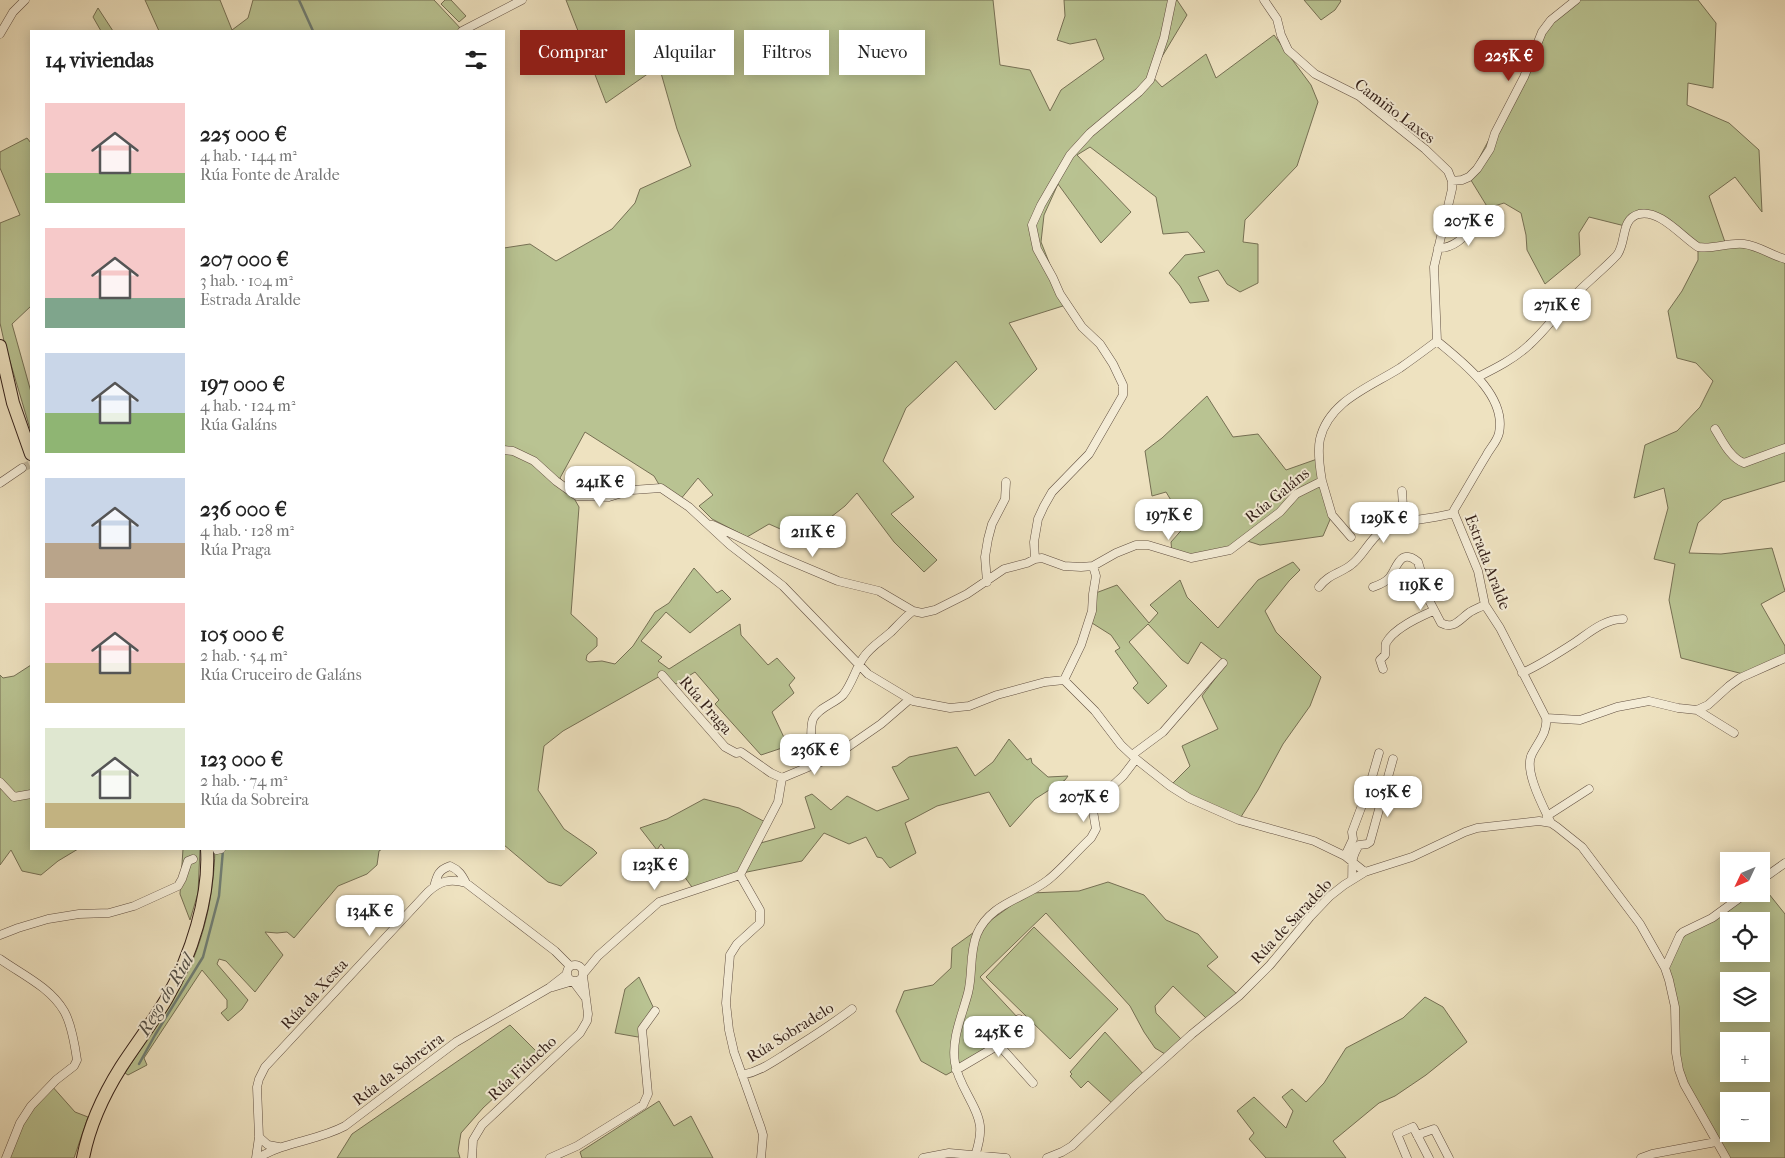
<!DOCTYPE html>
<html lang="es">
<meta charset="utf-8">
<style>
:root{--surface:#fff;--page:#f6f6f6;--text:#222;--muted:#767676;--accent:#8f2418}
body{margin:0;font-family:"IM FELL French Canon",serif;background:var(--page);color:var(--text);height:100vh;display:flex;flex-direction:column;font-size:19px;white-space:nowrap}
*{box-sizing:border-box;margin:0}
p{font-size:16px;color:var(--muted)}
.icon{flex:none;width:28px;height:28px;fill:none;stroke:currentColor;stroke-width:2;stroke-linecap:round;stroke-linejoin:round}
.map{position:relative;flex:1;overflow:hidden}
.sheet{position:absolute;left:30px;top:30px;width:475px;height:820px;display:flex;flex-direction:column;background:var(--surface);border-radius:0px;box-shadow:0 2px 12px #0003}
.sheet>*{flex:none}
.top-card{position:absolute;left:520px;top:30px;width:475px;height:45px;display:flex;gap:10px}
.needle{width:32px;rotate:226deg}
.buttons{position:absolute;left:1720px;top:852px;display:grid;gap:10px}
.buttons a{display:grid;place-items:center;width:50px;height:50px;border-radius:0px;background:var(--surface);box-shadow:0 2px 12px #0003;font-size:25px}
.price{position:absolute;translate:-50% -42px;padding:0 11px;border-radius:10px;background:#fff;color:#222;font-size:16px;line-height:32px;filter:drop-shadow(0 1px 2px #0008)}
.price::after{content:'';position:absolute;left:50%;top:30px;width:15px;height:11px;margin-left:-8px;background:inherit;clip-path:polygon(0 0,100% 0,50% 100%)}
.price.current{background:var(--accent);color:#fff}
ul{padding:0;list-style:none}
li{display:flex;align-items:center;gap:15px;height:125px;padding:0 15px}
li span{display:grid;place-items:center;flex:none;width:140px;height:100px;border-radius:0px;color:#555}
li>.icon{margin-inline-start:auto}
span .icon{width:60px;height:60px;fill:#fffc;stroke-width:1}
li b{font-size:21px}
h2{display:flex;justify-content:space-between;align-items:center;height:60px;padding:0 15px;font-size:21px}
.tag{padding:0 18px;border-radius:0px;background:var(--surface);box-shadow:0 2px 12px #0003;font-size:18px;line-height:45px}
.tag.current{background:var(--accent);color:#fff}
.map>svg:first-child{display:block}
</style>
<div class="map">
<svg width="1785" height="1158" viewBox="0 0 1785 1158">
<rect width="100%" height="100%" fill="#eee2c0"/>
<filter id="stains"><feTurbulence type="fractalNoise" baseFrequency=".004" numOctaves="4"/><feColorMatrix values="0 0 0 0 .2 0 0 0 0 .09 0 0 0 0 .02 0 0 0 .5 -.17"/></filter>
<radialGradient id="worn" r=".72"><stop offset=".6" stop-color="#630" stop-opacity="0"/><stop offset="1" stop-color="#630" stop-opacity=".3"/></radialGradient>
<path fill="#b9c392" stroke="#767054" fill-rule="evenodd" d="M 145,0 L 220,0 L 232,30 L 248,18 L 253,0 L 434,0 L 463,31 L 159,31 Z
M 445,0 L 451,0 L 466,16 L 459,22 L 441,4 Z
M 566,0 L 993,0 L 1000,65 L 1030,70 L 1050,111 L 1061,90 L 1104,59 L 1096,39 L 1070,44 L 1057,40 L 1065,16 L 1064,0 L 1177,0 L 1187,15 L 1151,75 L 1162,87 L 1206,54 L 1216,78 L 1274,35 L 1311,85 L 1318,102 L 1297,166 L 1245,220 L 1243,242 L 1258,244 L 1258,283 L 1240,292 L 1227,284 L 1218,270 L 1198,277 L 1209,301 L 1190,303 L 1180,286 L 1169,273 L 1185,255 L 1205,252 L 1188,232 L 1163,234 L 1156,197 L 1090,147 L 1077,155 L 1131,212 L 1101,243 L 1058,184 L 1044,215 L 1041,242 L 1066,305 L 1009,323 L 1037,369 L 995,410 L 956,361 L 906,408 L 883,461 L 914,497 L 891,514 L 937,560 L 924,572 L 894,542 L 857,493 L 845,506 L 803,539 L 769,524 L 747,537 L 712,519 L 699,506 L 713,495 L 698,478 L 680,500 L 661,488 L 654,476 L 585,432 L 560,478 L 577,496 L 575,500 L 579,507 L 571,614 L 597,638 L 597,646 L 587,655 L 586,660 L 589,662 L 602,661 L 615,664 L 633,646 L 655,612 L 669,603 L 694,568 L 717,593 L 722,590 L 731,599 L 690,633 L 666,612 L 641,641 L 662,657 L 658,661 L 669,669 L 740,624 L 741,635 L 768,665 L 777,658 L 795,678 L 789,685 L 794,693 L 772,712 L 788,746 L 761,755 L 715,704 L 719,700 L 695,672 L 676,684 L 662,675 L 563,731 L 544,746 L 538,790 L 564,829 L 593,849 L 597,853 L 561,886 L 548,882 L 504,845 L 504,248 L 530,244 L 556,261 L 612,229 L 635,203 L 640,189 L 691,166 L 677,129 L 659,66 L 606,103 Z
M 1304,0 L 1340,0 L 1341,1 L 1335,10 L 1321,20 Z
M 1572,0 L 1698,0 L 1716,23 L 1713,88 L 1688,83 L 1687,105 L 1729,123 L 1759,150 L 1762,212 L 1735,177 L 1709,196 L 1726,245 L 1734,243 L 1785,256 L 1785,481 L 1723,500 L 1698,523 L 1689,553 L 1721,554 L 1772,548 L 1785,591 L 1761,604 L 1785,646 L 1785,658 L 1747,675 L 1681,658 L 1669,600 L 1675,564 L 1654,559 L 1668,508 L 1664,488 L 1634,498 L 1645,445 L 1677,431 L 1700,407 L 1713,381 L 1696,363 L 1677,358 L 1668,311 L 1682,291 L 1698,260 L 1698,247 L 1649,214 L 1634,216 L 1625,226 L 1589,217 L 1579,233 L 1580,255 L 1545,284 L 1527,250 L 1526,235 L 1521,213 L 1504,203 L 1488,208 L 1469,177 L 1530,63 L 1551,20 Z
M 98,8 L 113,31 L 101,31 L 93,17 Z
M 27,138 L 31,143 L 31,306 L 12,324 L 31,392 L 31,432 L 4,341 L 0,323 L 0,223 L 20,215 L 0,168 L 0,152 Z
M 1207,396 L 1233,437 L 1258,434 L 1286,470 L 1320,458 L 1332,515 L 1323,536 L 1260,545 L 1244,540 L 1230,550 L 1193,558 L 1172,554 L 1171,542 L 1186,525 L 1166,492 L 1152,496 L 1145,451 L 1162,438 Z
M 1293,562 L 1300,570 L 1289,581 L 1265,611 L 1276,632 L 1321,677 L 1310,706 L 1283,744 L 1258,790 L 1239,820 L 1170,786 L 1190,766 L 1182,746 L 1218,729 L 1202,696 L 1227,663 L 1201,642 L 1188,664 L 1182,660 L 1148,624 L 1129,642 L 1167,686 L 1148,704 L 1133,688 L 1138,683 L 1115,651 L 1120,648 L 1111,635 L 1092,623 L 1093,594 L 1117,585 L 1149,623 L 1158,613 L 1150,605 L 1180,580 L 1187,597 L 1218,628 L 1258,580 Z
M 31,665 L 31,849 L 78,849 L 58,861 L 41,875 L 22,871 L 11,850 L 0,865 L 0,675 L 3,678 L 14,676 Z
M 1009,739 L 1027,760 L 1031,758 L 1032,763 L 1048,777 L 1068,776 L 1065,780 L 1035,799 L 1010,827 L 989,792 L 937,806 L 905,823 L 916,853 L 890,868 L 882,858 L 877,857 L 866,837 L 849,844 L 824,833 L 802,861 L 747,872 L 694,890 L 661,844 L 657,850 L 640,828 L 667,819 L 704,799 L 739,808 L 767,823 L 757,844 L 815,828 L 805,797 L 812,794 L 831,810 L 847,796 L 877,811 L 909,799 L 892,767 L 897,766 L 909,757 L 957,747 L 975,776 L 993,762 Z
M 183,849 L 200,849 L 198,893 L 190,920 L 180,894 Z
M 215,849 L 382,849 L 379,851 L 377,865 L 367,874 L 338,886 L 294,938 L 287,932 L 277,933 L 265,932 L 283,955 L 255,992 L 226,961 L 219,959 L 217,964 L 248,1000 L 242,1009 L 228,1021 L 221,1013 L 227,1008 L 227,1000 L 202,970 L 144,1058 L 147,1065 L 128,1075 L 125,1073 C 142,1046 161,1020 177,992 C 202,950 214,898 215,849 Z
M 1108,882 L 1144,895 L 1166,920 L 1198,934 L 1218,957 L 1207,966 L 1237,994 L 1206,1018 L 1173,986 L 1155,1006 L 1156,1013 L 1181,1039 L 1165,1054 L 1155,1048 L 1144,1032 L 1130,1006 L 1046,913 L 980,977 L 1019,1019 C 999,1043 974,1060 946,1075 L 921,1061 L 896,1011 L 904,991 L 933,985 L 951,968 L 952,948 L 1023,897 L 1031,893 L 1079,891 Z
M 1761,884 L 1785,914 L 1785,1158 L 1726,1158 L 1684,1084 L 1676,1053 L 1675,1007 L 1665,968 L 1677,941 L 1690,929 L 1742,894 L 1761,894 ZM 1729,921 L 1761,921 L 1761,954 L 1729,954 ZM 1729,981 L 1761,981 L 1761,1014 L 1729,1014 ZM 1729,1041 L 1761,1041 L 1761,1074 L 1729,1074 ZM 1729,1101 L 1761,1101 L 1761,1134 L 1729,1134 Z
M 1034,927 L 1118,1009 L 1070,1059 L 986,977 Z
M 639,977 L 655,1011 L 643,1034 L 638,1037 L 615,1033 L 625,989 Z
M 1425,997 L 1443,1007 L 1467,1042 L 1426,1075 L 1395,1096 L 1379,1103 L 1333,1141 L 1346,1158 L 1266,1158 L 1249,1139 L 1254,1133 L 1237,1111 L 1254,1097 L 1286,1128 L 1293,1111 L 1282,1097 L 1292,1089 L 1306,1102 L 1324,1083 L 1346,1048 L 1403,1018 Z
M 510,1025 L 540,1055 L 483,1108 L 461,1133 L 458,1151 L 460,1158 L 337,1158 L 352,1134 Z
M 1105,1032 L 1145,1076 L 1114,1105 L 1088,1081 L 1081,1088 L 1070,1076 L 1072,1074 L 1070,1072 Z
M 51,1085 L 75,1112 L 88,1117 L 74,1158 L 9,1158 L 24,1118 Z
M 659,1101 L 674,1126 L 691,1116 L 713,1158 L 582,1158 L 580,1152 Z"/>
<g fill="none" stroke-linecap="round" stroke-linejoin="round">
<path stroke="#707e74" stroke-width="2.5" d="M 299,0 L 313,31
M 139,1064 L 155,1035 L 203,957 L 219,896 L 223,850"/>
<path stroke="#c8bb9e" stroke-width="8" stroke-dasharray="8 4" stroke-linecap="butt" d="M 22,468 L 31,464"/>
<g stroke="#614f41" stroke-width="9">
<path id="minor" d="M 1264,0 L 1277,19 L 1281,35 L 1288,50 L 1315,74 L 1359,96 L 1425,149 L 1448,171 L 1452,181 L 1452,189 L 1434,267 L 1437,341 C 1462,362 1507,395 1499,433 C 1497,442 1490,448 1486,456 C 1475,474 1465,492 1454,510 L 1454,513 L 1478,571 L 1485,605 L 1500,628 L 1546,718 C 1548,732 1538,742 1532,754 C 1523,770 1544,808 1551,823
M 462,31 L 522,0
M 0,34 L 13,12 L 25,0
M 1452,181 L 1462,180 L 1469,177 L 1477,169 L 1490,149 L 1495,133 L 1524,77 L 1542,32 L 1551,20 L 1576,0
M 1438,248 C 1460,249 1471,226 1487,213
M 1478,377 C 1496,368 1514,359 1529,345 C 1545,331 1558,312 1573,297 C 1586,283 1604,269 1617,255 C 1627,242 1620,219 1639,214 C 1660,209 1682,237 1698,247 C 1713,250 1729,242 1744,244 C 1759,246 1771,255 1785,259
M 1715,429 C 1722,440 1730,458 1744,463 L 1785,448
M 504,450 L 513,451 L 534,461 L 556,481 L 577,496 L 609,497 L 632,490 L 661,488 L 689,507 L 730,545 L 783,586 L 868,674 L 913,701 L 950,708 L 969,706 L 997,695 L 1045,682 L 1064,680 L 1095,711 L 1121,745 L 1136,759 L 1170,786 L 1189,798 L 1239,820 L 1314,841 L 1345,856 L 1365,872
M 1322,481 L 1332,515 L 1351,537
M 0,483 L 22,468
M 1402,491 L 1404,523
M 709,525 L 713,525 L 781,557 L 838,581 L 879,591 L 913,611
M 1035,559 L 1034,542 L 1038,519 L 1044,506 L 1052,492 L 1089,454 L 1123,395 L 1123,385 L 1113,364 L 1100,344 L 1082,327 L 1060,294 L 1053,278 L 1037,249 L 1032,225 L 1041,205 L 1070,155 L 1090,133 L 1139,92 L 1150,80 L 1164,38 L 1172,0
M 987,582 L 985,557 L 988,539 L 992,524 L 1005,499 L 1006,482
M 1319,587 C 1329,574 1339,574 1351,565 C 1363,556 1369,540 1382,531 C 1398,520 1434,519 1454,513
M 1373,587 C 1379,585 1386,582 1390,577 C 1397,568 1400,547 1418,562 L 1430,602 L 1441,623 C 1454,630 1460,619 1470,612 C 1475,609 1480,607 1485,605
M 1383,669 L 1380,660 L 1385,655 C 1386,651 1385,646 1386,643 C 1394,628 1419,617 1433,611
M 1522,673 C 1540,665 1557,654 1574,643 C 1589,633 1604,619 1623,619
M 662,675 L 725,747 L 736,753 L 741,752 L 771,773 L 782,778
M 1064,680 L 1081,645 L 1092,611 L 1093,594 L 1096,576 L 1093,566
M 1697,710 L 1734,733
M 1546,718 L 1580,720 L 1617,707 L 1649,701 L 1678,708 L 1697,710 L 1708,705 L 1729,686 L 1740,678 L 1785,658
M 1132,755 L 1163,732 L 1223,663
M 813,765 L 831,758 L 842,751 L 881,724 L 910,699
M 0,782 L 14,797 L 31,794
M 1547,816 L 1589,789
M 217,850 L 221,849
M 1345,856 L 1353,839 L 1352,832 L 1370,784 L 1379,753
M 740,875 L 778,802 L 782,778 L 813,765 C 812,753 809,729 813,719 C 819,707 834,704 843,695 C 852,684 855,670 863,658 C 870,647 881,641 891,632 C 898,625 905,617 913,611 L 922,613 L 935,610 L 967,594 L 1004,569 L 1027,563 L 1035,559 L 1042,558 L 1064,566 L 1081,567 L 1093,566 L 1116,553 L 1136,545 L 1148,545 L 1191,558 L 1230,550 L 1280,512 L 1296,494 L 1322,481 C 1320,469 1317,452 1320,439 C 1329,401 1370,387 1400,368 C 1413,359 1425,350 1437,341
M 740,875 L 760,910 L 760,923 L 737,944 L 730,955 L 726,1003 L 729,1030 L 734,1052 L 761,1128 L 763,1135 L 761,1158
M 1352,880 C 1353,863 1350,860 1359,845 L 1367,844 L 1370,842 L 1393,759
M 1761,880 L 1785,863
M 434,887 C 437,876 438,870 450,866 C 459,870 462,875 466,883
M 0,935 L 18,928 L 48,919 L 79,914 L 109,913 L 134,906 L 178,886 L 182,879 L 188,861 L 193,859
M 0,959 C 21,974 50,987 64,1011 C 71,1023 75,1046 77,1060 L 74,1066 L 56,1080 L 31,1106 L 20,1123 L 6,1158
M567 973a8 8 0 1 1 16 0a8 8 0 1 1-16 0Z
M 1665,968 L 1680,935 L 1683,932 L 1712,918 L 1745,894
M 584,973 L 598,956 L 659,902 L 740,875
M 553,987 L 573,981 L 585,997
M 998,1044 L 1033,1083
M 956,1070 L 995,1047 L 1019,1019
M 742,1075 C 758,1072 770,1064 784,1055 C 807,1040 830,1026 852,1009
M 1417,1135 L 1434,1129 L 1449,1158
M 259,1137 L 268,1145 L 279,1147
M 975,1156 C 978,1147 981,1136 980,1126 C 978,1106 958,1085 955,1063 C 951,1039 962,1016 968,993 C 973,974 969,953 977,934 C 990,903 1024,899 1048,880 C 1062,869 1077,851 1091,838 L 1096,829 L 1093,811 L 1096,801 L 1123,776 L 1136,759
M 256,1158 L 259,1137 L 257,1087 L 259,1079 L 265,1067 L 428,892 C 440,881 450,878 466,883 L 555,951 L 570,966
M 258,1158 C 286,1141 317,1141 345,1126 L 456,1042 L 549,988 L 567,974
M 472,1158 L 473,1140 L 482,1125 L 580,1033 L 587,1021 L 588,1014 L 583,976
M 550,1158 L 577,1146 L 643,1105 L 648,1094 L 642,1029 L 655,1011
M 923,1158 L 949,1153 L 1006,1158
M 1047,1158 L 1062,1152 L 1072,1146 L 1133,1087 L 1192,1034 L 1239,996 L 1270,965 L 1310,917 L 1330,896 L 1344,885 L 1365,872 L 1412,857 L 1465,832 L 1477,828 L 1539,821 L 1551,823 L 1557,827 L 1582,847 L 1640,924 L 1665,968 L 1669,980 L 1675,1007 L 1676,1053 L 1679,1070 L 1684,1084 L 1726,1158
M 1407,1158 L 1397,1134 L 1413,1127 L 1429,1158
M 1641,1158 L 1652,1154 L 1716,1142"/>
</g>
<g stroke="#321e17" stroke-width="14">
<path id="primary" d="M 0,346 L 13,403 L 31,454
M 83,1158 C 89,1127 104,1094 121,1067 C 136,1044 153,1022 167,998 C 191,956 210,897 207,849"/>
</g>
<use href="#minor" stroke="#f4ecd6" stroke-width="8"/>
<use href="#primary" stroke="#eee2c0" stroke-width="12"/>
</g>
<g text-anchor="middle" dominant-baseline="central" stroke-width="4" stroke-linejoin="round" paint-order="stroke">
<g font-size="16" fill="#321e17" stroke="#f4ecd6">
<text transform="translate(1395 111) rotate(37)">Camiño Laxes</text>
<text transform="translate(1277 495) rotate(-39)">Rúa Galáns</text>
<text transform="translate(1488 562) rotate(69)">Estrada Aralde</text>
<text transform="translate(706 705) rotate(49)">Rúa Praga</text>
<text transform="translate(1291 921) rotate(-47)">Rúa de Saradelo</text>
<text transform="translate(314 994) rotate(-47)">Rúa da Xesta</text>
<text transform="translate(790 1032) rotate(-32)">Rúa Sobradelo</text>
<text transform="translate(522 1068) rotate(-43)">Rúa Fiúncho</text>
<text transform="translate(398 1069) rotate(-37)">Rúa da Sobreira</text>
</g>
<g font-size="18" font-style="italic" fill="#514e46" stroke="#f4ecd6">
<text transform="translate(166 995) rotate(-59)">Rego do Rial</text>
</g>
</g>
<rect width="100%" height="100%" filter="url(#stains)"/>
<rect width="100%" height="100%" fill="url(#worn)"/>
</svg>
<div class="buttons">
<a><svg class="needle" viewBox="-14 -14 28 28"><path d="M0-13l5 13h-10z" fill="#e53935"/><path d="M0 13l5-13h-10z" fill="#767676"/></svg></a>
<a><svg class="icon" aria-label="locate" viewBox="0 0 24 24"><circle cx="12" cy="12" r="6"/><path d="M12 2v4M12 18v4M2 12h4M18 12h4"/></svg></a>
<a><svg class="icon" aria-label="layers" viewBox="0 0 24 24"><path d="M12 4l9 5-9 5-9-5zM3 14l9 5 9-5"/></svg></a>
<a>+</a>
<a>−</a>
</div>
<b class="price current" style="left:1509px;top:82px">225K €</b>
<b class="price" style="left:1469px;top:247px">207K €</b>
<b class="price" style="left:1557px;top:331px">271K €</b>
<b class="price" style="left:600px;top:508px">241K €</b>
<b class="price" style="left:1169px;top:541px">197K €</b>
<b class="price" style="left:1384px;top:544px">129K €</b>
<b class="price" style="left:813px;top:558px">211K €</b>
<b class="price" style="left:1421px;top:611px">119K €</b>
<b class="price" style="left:815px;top:776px">236K €</b>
<b class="price" style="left:1388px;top:818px">105K €</b>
<b class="price" style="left:1084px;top:823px">207K €</b>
<b class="price" style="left:655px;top:891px">123K €</b>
<b class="price" style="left:370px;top:937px">134K €</b>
<b class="price" style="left:999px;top:1058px">245K €</b>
<div class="top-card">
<a class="tag current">Comprar</a>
<a class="tag">Alquilar</a>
<a class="tag">Filtros</a>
<a class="tag">Nuevo</a>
</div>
<section class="sheet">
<h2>14 viviendas<svg class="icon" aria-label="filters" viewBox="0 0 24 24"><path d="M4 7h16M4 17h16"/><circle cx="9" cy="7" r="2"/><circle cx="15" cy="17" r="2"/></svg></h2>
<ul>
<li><span style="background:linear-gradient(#f6c9c9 70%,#8fb573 0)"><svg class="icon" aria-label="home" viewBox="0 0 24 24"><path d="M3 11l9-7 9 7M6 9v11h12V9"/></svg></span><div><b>225 000 €</b><p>4 hab. · 144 m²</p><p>Rúa Fonte de Aralde</p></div></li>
<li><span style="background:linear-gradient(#f6c9c9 70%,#7fa58c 0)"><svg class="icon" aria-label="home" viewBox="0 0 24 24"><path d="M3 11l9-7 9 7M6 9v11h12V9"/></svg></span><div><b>207 000 €</b><p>3 hab. · 104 m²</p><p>Estrada Aralde</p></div></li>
<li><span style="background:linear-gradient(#c9d6e8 60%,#8fb573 0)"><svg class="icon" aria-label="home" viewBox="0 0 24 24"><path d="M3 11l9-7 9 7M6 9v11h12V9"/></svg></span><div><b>197 000 €</b><p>4 hab. · 124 m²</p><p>Rúa Galáns</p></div></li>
<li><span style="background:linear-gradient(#c9d6e8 65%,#b9a48a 0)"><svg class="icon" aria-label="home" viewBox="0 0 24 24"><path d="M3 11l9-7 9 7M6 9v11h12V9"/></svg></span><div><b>236 000 €</b><p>4 hab. · 128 m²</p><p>Rúa Praga</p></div></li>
<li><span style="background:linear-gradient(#f6c9c9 60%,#c2b280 0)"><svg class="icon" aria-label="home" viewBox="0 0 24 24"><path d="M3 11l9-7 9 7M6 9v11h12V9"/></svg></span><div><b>105 000 €</b><p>2 hab. · 54 m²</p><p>Rúa Cruceiro de Galáns</p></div></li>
<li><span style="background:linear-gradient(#dfe7d0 75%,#c2b280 0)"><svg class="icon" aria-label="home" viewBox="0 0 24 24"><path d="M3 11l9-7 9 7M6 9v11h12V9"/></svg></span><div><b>123 000 €</b><p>2 hab. · 74 m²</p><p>Rúa da Sobreira</p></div></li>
</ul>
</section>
</div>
